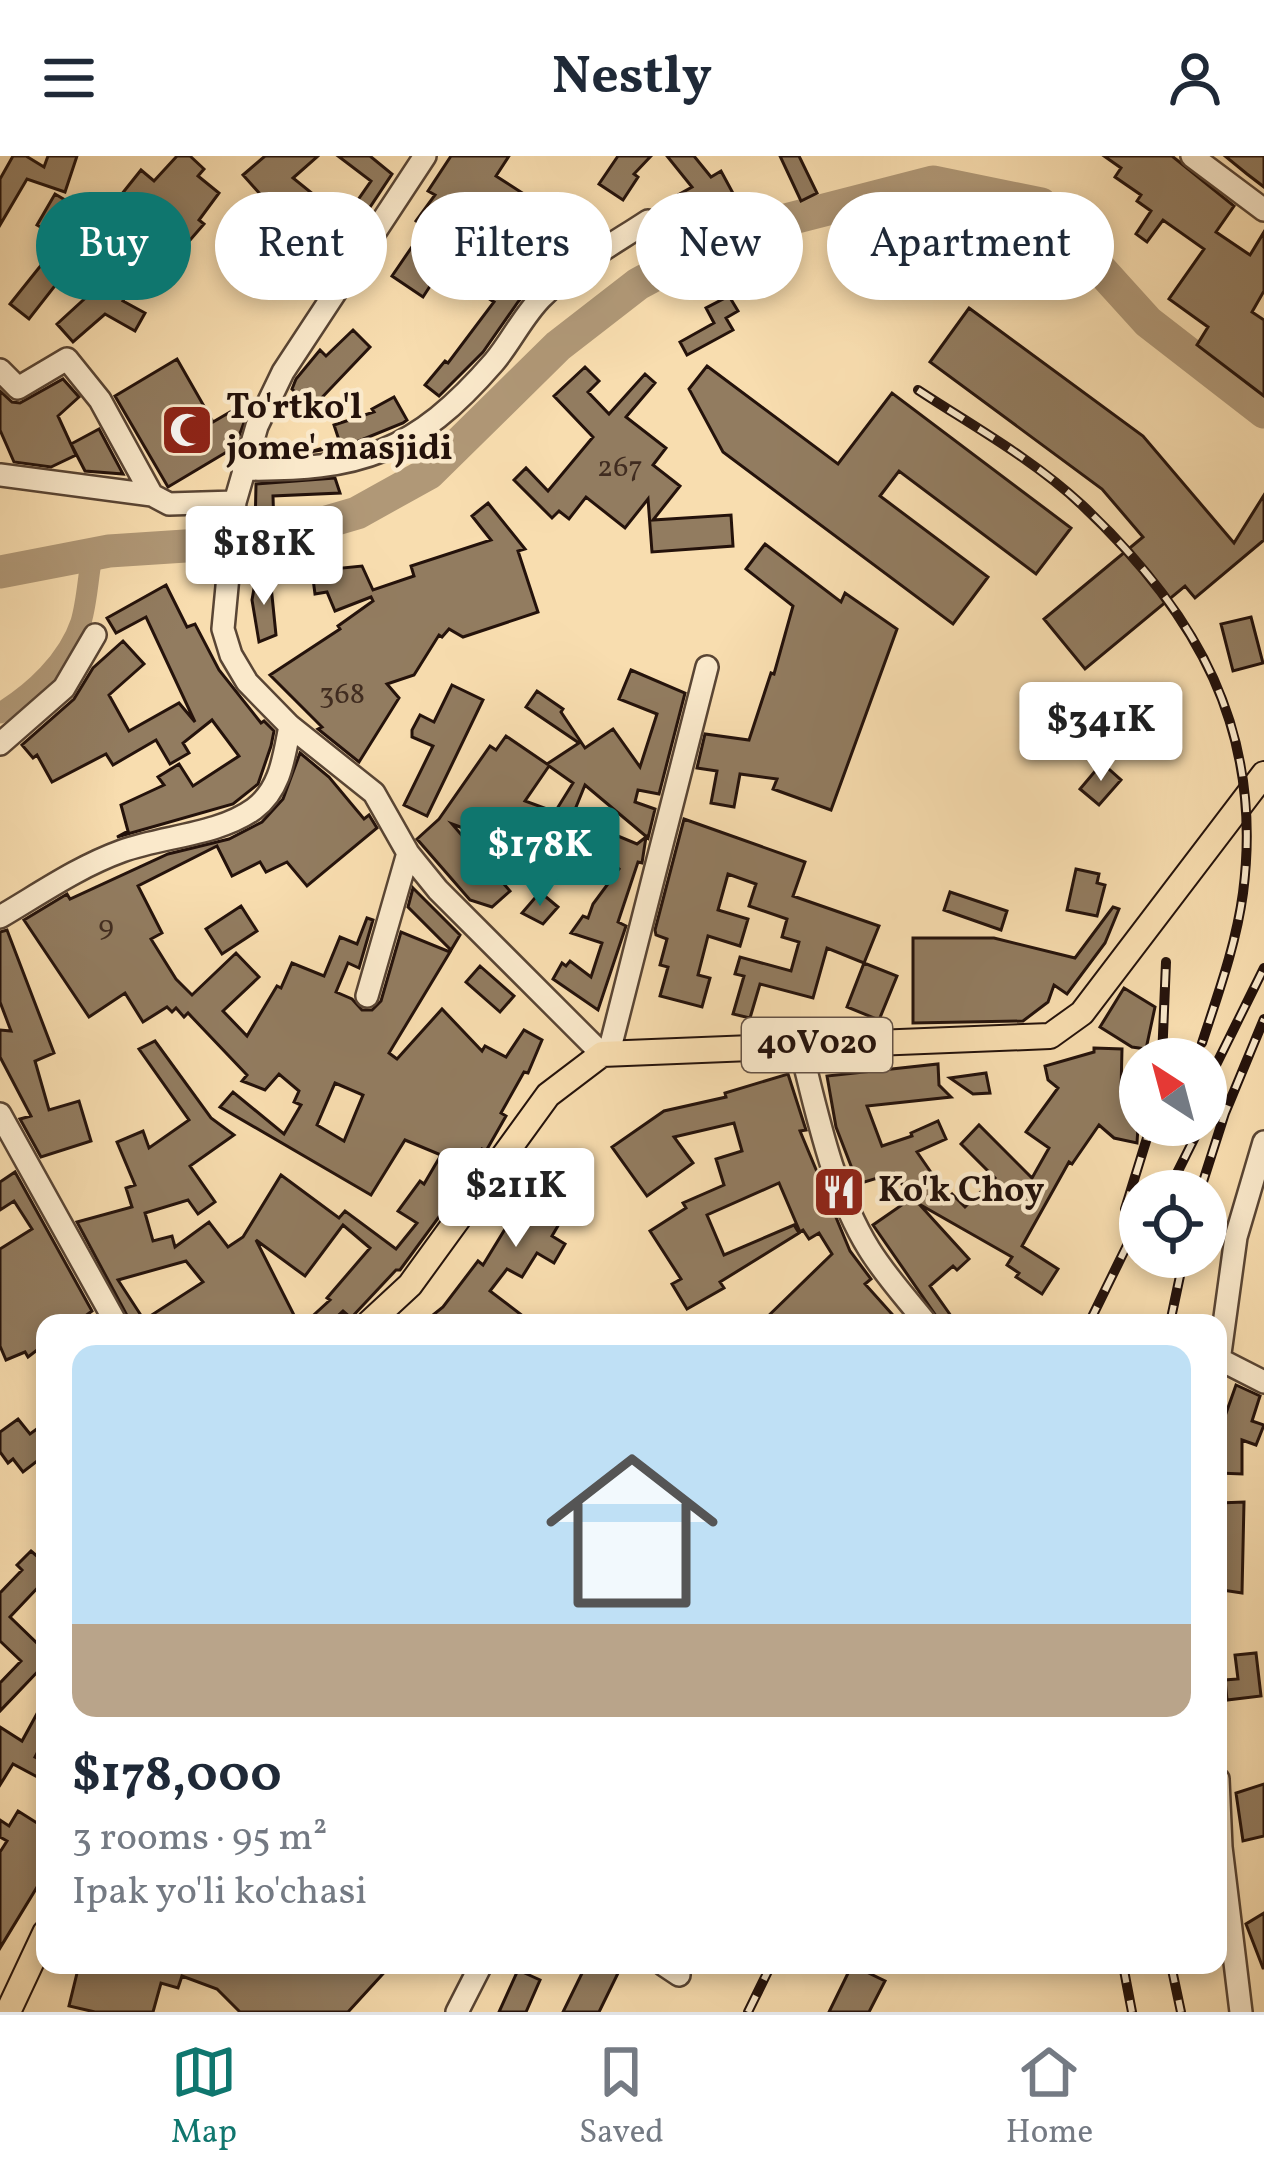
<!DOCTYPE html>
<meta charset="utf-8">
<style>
:root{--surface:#fff;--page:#f2f2f3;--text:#1f2937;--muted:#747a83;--line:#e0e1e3;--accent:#0f766e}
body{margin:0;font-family:Vollkorn,serif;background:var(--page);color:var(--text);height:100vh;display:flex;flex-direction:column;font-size:45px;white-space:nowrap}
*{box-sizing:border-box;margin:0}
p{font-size:39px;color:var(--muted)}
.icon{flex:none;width:66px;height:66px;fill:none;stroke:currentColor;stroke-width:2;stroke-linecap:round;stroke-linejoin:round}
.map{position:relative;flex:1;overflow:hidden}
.details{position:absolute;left:36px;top:1158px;width:1191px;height:660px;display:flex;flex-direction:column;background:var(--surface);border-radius:24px;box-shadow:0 6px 18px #0003}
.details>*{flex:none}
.top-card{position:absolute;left:36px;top:36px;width:1194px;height:108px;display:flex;gap:24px}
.needle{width:78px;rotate:324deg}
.controls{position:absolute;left:1119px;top:882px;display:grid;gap:24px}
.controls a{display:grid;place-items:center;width:108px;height:108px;border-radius:50%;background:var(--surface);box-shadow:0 6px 18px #0003;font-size:60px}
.price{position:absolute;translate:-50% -102px;padding:0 27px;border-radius:12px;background:#fff;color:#222;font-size:39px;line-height:78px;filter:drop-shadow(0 3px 6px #0008)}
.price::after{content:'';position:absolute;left:50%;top:72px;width:36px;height:27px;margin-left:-18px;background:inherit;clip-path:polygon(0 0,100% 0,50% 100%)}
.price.current{background:var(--accent);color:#fff}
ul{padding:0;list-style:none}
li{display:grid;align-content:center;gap:24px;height:636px;padding:0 36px}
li+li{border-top:3px solid var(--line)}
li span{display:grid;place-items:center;height:372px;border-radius:24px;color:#555}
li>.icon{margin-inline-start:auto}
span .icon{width:216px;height:216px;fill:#fffc;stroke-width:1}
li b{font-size:51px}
.pill{padding:0 42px;border-radius:54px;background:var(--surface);box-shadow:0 6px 18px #0003;font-size:42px;line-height:108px}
.pill.current{background:var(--accent);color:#fff}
header{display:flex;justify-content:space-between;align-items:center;height:156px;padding:0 36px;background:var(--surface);font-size:54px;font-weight:700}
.tab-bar{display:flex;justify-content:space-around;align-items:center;height:168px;border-top:3px solid var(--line);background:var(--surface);font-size:33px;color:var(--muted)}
.tab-bar a{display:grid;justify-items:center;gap:6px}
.tab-bar .current{color:var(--accent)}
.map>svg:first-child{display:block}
</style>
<header><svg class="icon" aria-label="menu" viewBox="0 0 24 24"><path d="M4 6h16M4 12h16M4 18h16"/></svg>Nestly<svg class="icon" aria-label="person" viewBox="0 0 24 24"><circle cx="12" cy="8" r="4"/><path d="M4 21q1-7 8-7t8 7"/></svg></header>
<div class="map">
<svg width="1264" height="1856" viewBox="0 0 1264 1856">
<rect width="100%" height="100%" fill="#f8ddaf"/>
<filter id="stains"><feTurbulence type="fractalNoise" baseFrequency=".00167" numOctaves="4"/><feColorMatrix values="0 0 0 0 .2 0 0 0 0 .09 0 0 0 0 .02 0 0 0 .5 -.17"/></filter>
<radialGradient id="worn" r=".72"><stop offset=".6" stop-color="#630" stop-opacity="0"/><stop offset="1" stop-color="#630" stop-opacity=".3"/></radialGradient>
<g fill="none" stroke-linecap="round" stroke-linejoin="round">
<path stroke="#b09877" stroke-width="21" d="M 0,557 C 33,537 68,505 81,466 C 87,446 88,421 92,400"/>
<path stroke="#b09877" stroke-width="33" d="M 0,416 L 109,395 L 262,385 L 357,357 L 429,317 L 558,190 L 638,128 L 731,78 L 933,26 L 1041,48 L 1148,166 L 1264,256"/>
</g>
<path fill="#927c60" stroke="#24120b" stroke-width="3" fill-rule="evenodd" d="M 13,0 L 26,0 L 44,11 L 48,0 L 77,0 L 65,36 L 27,23 L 0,69 L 0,23 Z
M 177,0 L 190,0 L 204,13 L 198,20 L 219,37 L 199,64 L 204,68 L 164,114 L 150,103 L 123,145 L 145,157 L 135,175 L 105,158 L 73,186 L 57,168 L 93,135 L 126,84 L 101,64 L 141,14 L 154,25 Z
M 265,0 L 318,0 L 293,22 L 340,60 L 350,44 L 355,48 L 371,25 L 338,0 L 370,0 L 392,18 L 331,110 L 305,88 L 243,19 Z
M 451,0 L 509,0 L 496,20 L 561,62 L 528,111 L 542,120 L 518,146 L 483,196 L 439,240 L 425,229 L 445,205 L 448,207 L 494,146 L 457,122 L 489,74 L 454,51 L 434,78 L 416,65 L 435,39 L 428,35 Z
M 618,0 L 651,0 L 634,18 L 638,21 L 623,44 L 599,28 Z
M 667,0 L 694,0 L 711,21 L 721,15 L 735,41 L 682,71 L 667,45 L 692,31 Z
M 780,0 L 799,0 L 817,37 L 801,45 Z
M 1104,0 L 1172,0 L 1234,50 L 1216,76 L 1250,99 L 1264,76 L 1264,135 L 1252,156 L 1264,164 L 1264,240 L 1197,189 L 1208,171 L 1169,143 L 1204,93 L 1163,64 L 1147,86 L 1136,78 L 1151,55 L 1137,45 L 1141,39 L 1115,21 L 1121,12 Z
M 1225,0 L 1264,0 L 1264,31 L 1247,18 Z
M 55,38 L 72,48 L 54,79 L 37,69 Z
M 418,82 L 439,97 L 425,118 L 434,124 L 423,141 L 392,120 Z
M 50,98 L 68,113 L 29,163 L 10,148 Z
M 729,140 L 738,155 L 726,162 L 733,174 L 687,199 L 680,186 L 714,167 L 706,152 Z
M 969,152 L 1143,280 L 1234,387 L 1264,339 L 1264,384 L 1195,442 L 1185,430 L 1085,513 L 1044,463 L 1143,381 L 1102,333 L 930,206 Z
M 353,174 L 370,191 L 312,252 L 292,233 L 296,223 L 320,194 L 326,200 Z
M 177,203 L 213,266 L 244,248 L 249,253 L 235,291 L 168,331 L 115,240 Z
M 707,210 L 838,308 L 892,237 L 1071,372 L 1036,418 L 899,315 L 880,340 L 988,421 L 953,468 L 723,296 L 689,233 Z
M 585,211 L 599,225 L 588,236 L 609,258 L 645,218 L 655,227 L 626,261 L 666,292 L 653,309 L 680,330 L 653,364 L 731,359 L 733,390 L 652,396 L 648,343 L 625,372 L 586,341 L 569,363 L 559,355 L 552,362 L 514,324 L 526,312 L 548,335 L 593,281 L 554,240 Z
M 63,223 L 79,241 L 58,260 L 76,299 L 51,311 L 14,306 L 0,274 L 0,235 L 12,246 L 20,247 Z
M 394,241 L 407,264 L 403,267 L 349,289 L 310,296 L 340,287 L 334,269 L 374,256 L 372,253 Z
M 99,273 L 123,318 L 85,315 L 71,288 Z
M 335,322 L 340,337 L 273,340 L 274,374 L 255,375 L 256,328 Z
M 488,347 L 525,393 L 518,395 L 538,456 L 463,481 L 449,473 L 442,481 L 439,479 L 414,519 L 387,528 L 399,542 L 359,606 L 318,573 L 322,571 L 270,519 L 340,473 L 338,470 L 373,445 L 371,441 L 335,455 L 327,436 L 315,438 L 312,415 L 362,410 L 373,434 L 414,420 L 411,410 L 491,384 L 472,360 Z
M 765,388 L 841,446 L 845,437 L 897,473 L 831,654 L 773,633 L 777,623 L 740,618 L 734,651 L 711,647 L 717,615 L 697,612 L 705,578 L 749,584 L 771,517 L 774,518 L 793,450 L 746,413 Z
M 270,420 L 276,479 L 259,486 L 252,444 L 256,421 Z
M 166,429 L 187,471 L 195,468 L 219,514 L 261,567 L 264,565 L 274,575 L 271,590 L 258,628 L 233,648 L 117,681 L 128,675 L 121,649 L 164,629 L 158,621 L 179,608 L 193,630 L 239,600 L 212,564 L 183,587 L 189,597 L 170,608 L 156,584 L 113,609 L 106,598 L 52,626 L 37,599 L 33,602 L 22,589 L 74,543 L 93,512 L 123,485 L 144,508 L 109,539 L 129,575 L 179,547 L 195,566 L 146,461 L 116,477 L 107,462 Z
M 1251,461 L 1263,507 L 1233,515 L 1221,468 Z
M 631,514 L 685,537 L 659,638 L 638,634 L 635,646 L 655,653 L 648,682 L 585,629 L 572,661 L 637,688 L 646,681 L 642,707 L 638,706 L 618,766 L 626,770 L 598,854 L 553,823 L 562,807 L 566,810 L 570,805 L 591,821 L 602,787 L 571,777 L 583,760 L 588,762 L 593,748 L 619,713 L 607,702 L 538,673 L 529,696 L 452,668 L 510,735 L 492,751 L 470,744 L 417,683 L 439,663 L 490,590 L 496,594 L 506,580 L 547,608 L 579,587 L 526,551 L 537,535 L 563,553 L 561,556 L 585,592 L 613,573 L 640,611 L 657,558 L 619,543 ZM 549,610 L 573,627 L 555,656 L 525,645 Z
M 452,529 L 483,544 L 427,660 L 404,649 L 433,590 L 412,581 L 412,574 L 420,559 L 434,566 Z
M 300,597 L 329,621 L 364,663 L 369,659 L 377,672 L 307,730 L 287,706 L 266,716 L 260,706 L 232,720 L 217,690 L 138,730 L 162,777 L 151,783 L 176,823 L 192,839 L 236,797 L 259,821 L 223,855 L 247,880 L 277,830 L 281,832 L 292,807 L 324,820 L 340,781 L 357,788 L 367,762 L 373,764 L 359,812 L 348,807 L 336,836 L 352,843 L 362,854 L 372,854 L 381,845 L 401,776 L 450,796 L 389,897 L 397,903 L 442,853 L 482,895 L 485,890 L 506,901 L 524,874 L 542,884 L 528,917 L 524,916 L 501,957 L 506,960 L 486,995 L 482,993 L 458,1035 L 400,1114 L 396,1114 L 351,1162 L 343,1155 L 330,1167 L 305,1167 L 330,1144 L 327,1142 L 370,1092 L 343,1069 L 305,1120 L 256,1084 L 298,1167 L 131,1167 L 77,1066 L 132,1051 L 126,1032 L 135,1029 L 117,986 L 143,975 L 149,992 L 189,964 L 139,893 L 155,885 L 211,962 L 234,979 L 190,1010 L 215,1046 L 198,1058 L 188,1044 L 145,1057 L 153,1085 L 172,1080 L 175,1091 L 209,1066 L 228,1091 L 243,1081 L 281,1019 L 339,1062 L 345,1055 L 396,1093 L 417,1067 L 398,1055 L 420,1025 L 424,1028 L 441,999 L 405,984 L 371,1039 L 220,951 L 233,936 L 284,978 L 301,949 L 294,946 L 299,935 L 279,918 L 265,934 L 242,925 L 247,919 L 188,857 L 184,861 L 176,852 L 172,856 L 167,851 L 143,866 L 125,837 L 89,861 L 24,764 L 67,738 L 70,743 L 168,698 L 229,683 L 262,666 L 283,643 ZM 335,927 L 363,939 L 344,985 L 317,969 ZM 186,1105 L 203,1126 L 144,1164 L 118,1124 Z
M 1102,607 L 1121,624 L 1099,649 L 1080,633 Z
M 684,663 L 805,706 L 793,740 L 879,770 L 864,807 L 827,792 L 813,842 L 760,828 L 750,862 L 733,858 L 744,820 L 735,818 L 740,801 L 791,815 L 799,786 L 782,781 L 787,763 L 749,750 L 756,728 L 728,718 L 718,754 L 748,763 L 740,790 L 708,780 L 698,819 L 710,822 L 702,851 L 660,840 L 668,811 L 660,809 L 667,783 L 656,779 L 655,774 Z
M 1076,713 L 1099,718 L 1097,727 L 1105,729 L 1097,760 L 1067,754 Z
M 413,732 L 460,779 L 451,794 L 408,751 Z
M 540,736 L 558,751 L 543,768 L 522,757 Z
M 950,736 L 1007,755 L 1001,774 L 944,754 Z
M 241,750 L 257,775 L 222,798 L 206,773 Z
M 1113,751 L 1119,753 L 1105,787 L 1067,838 L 1054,829 L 1048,846 L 1023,865 L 913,867 L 913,782 L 994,782 L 1075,802 Z
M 7,774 L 54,897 L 35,905 L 49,954 L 79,945 L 91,985 L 41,1001 L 20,963 L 31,960 L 0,901 L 0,874 L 11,875 L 0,846 L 0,776 Z
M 864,807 L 897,820 L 879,864 L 847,851 Z
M 480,810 L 514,840 L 500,856 L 466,826 Z
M 1124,832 L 1155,851 L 1146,893 L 1132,891 L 1100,871 Z
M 1094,892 L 1122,893 L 1121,935 L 1140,940 L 1137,987 L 1114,982 L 1099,969 L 1072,1008 L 1069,1006 L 1022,1090 L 1058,1113 L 1042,1138 L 1016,1121 L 1019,1117 L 1007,1109 L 1012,1101 L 919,1048 L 969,1103 L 957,1114 L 953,1110 L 930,1130 L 956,1167 L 941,1167 L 873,1069 L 912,1042 L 894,1017 L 858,1028 L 836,971 L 827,920 L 938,908 L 939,929 L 951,941 L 867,950 L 882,990 L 912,980 L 911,977 L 938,965 L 946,983 L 917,996 L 948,1041 L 952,1038 L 965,1051 L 995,1022 L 961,988 L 979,969 L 1032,1022 L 1049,992 L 1026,976 L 1058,932 L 1048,924 L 1045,910 L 1094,896 Z
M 986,917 L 990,937 L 973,938 L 950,922 Z
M 788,918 L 806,974 L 800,975 L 850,1095 L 871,1123 L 865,1128 L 900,1167 L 761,1167 L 832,1098 L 819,1077 L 809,1083 L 803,1074 L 800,1076 L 779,1027 L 707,1059 L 724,1099 L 794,1069 L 799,1077 L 720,1126 L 724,1132 L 687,1153 L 672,1128 L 681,1123 L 650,1075 L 686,1052 L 683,1047 L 724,1029 L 716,1003 L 742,995 L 734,967 L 674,981 L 693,1007 L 647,1040 L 612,991 L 664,955 L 726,941 L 725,937 Z
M 549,1001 L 586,1022 L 552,1080 L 565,1088 L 554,1107 L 537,1097 L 522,1121 L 507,1113 L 490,1135 L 532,1167 L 423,1167 L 443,1151 L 478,1105 L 483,1109 Z
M 15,1016 L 92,1155 L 76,1167 L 45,1167 L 45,1188 L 28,1201 L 25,1196 L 6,1204 L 0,1190 L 0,1093 L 32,1073 L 14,1045 L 0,1054 L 0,1026 Z
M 1236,1229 L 1260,1240 L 1252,1265 L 1264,1269 L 1256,1289 L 1242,1284 L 1242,1318 L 1219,1317 L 1218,1280 Z
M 18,1263 L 30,1278 L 45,1267 L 45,1299 L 23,1316 L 13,1303 L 8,1307 L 0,1296 L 0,1276 Z
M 1244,1346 L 1242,1437 L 1222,1434 L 1219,1347 Z
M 31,1395 L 45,1407 L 45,1424 L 10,1461 L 45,1495 L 45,1508 L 0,1555 L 0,1527 L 21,1505 L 0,1485 L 0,1437 L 22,1414 L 17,1409 Z
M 1256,1497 L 1261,1540 L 1227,1544 L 1225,1524 L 1238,1523 L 1235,1499 Z
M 45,1543 L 45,1582 L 35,1601 L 45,1606 L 45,1625 L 13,1608 L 0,1629 L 0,1571 L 22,1585 Z
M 1264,1628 L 1264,1680 L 1243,1685 L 1236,1637 Z
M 18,1655 L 45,1672 L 45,1718 L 0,1792 L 0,1696 L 7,1685 L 0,1681 L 0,1664 L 9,1670 Z
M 1264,1757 L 1264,1812 L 1263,1812 L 1246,1768 Z
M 79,1809 L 391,1809 L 348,1856 L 240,1856 L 217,1833 L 182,1820 L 178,1832 L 161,1827 L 153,1856 L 95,1856 L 69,1850 Z
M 586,1809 L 622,1809 L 599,1856 L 563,1856 Z
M 852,1809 L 885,1825 L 869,1856 L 829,1856 Z
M 518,1814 L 540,1824 L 526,1856 L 499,1856 Z"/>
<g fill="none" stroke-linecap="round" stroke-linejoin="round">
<g stroke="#594534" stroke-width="26">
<path id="minor" d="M 425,0 L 283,216 L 257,270 L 235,346 L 223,473 L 231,499 L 247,526 L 290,570 L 374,637 L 408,697 L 438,734 L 602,898
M 1192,0 L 1264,54
M 0,214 L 18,232 L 67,203 L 100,244 L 152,339
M 243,313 C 360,315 415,297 494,206 C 511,186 524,158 543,140 C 573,110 613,88 648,65
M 0,319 L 152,339 L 169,348 L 235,346
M 0,588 L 64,532 L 95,479
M 0,761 C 41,737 78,711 122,695 C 163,680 218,679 254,653 C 281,633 284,600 290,570
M 367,840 L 408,697
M 800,890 C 817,957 832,1033 869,1093 C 885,1119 907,1143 926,1167
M 609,896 L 707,511
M 0,958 L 116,1167
M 1219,1203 L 1264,1226
M 1218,1212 L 1236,1081 L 1264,986
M 1218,1623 L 1221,1691 L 1241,1856
M 664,1809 L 679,1819
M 457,1856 L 481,1809"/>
</g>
<g stroke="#24120b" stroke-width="28">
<path id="major" d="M 369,1167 L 410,1129 L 548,939 L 602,898 L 1050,880 L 1082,857 L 1264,618
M 8,1856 L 45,1777"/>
</g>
<use href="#minor" stroke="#fae9cb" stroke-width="21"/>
<use href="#major" stroke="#f8ddaf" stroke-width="24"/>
<g stroke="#24120b" stroke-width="10">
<path id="rail" d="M 918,234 C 973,270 1034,304 1082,349 C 1197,457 1264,575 1243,737 C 1236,789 1218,838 1202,887
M 1162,903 L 1166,806
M 1206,929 L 1264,812
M 1168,1035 L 1201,969
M 1200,1035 L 1225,957 L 1264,863
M 1125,1053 L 1151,969
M 1089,1167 L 1140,1063
M 1170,1167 L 1184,1101
M 1123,1809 L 1132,1856
M 1171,1809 L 1181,1856
M 748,1856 L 771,1809"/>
</g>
<use href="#rail" stroke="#fae9cb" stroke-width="6" stroke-dasharray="18" stroke-linecap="butt"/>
</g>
<defs>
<g id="mosque-square" transform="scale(2.7)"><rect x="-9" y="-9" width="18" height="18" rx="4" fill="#8f2418" stroke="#fae9cb"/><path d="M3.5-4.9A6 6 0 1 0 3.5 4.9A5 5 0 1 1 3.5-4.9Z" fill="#fff"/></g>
<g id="restaurant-square" transform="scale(2.7)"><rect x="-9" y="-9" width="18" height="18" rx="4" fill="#8f2418" stroke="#fae9cb"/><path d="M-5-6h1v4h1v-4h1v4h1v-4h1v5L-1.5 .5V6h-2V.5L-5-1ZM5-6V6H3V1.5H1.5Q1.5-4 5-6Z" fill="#fff"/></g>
</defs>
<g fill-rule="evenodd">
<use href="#mosque-square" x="187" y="274"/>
<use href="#restaurant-square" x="839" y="1036"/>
</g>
<g text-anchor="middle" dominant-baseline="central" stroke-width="9" stroke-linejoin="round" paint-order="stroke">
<g font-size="30" fill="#402c20">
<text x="620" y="312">267</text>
<text x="342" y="539">368</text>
<text x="106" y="771">9</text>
</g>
<rect fill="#fae9cb" stroke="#645245" stroke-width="3" x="742" y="862" width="150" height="54" rx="9"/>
<g font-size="33" font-weight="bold" fill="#24120b">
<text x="817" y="889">40V020</text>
</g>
<g font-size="36" font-weight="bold" fill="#24120b" stroke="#fae9cb" text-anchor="start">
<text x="226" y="253">To'rtko'l<tspan x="226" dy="41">jome' masjidi</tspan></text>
<text x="878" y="1036">Ko'k Choy</text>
</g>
</g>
<rect width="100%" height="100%" filter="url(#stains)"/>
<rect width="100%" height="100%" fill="url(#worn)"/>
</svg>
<div class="controls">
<a><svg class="needle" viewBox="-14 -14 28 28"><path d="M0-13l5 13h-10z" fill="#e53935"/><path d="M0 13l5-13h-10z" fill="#747a83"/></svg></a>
<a><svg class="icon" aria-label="locate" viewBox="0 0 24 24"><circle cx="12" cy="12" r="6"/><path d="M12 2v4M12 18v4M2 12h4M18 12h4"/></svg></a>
</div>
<b class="price" style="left:264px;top:452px">$181K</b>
<b class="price" style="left:1101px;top:628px">$341K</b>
<b class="price current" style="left:540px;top:753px">$178K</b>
<b class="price" style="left:516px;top:1094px">$211K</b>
<div class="top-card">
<a class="pill current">Buy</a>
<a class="pill">Rent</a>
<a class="pill">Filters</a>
<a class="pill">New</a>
<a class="pill">Apartment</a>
</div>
<section class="details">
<ul>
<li><span style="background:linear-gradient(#bfe0f5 75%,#b9a48a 0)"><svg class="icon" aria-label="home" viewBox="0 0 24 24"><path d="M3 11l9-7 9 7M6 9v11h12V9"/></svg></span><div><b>$178,000</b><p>3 rooms · 95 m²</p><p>Ipak yo'li ko'chasi</p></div></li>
</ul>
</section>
</div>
<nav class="tab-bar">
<a class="current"><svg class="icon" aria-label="map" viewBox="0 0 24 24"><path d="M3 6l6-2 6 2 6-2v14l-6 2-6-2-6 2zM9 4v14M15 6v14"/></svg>Map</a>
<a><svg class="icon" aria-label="saved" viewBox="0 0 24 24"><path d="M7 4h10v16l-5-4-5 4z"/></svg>Saved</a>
<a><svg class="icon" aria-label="home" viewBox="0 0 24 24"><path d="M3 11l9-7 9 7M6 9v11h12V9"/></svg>Home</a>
</nav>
